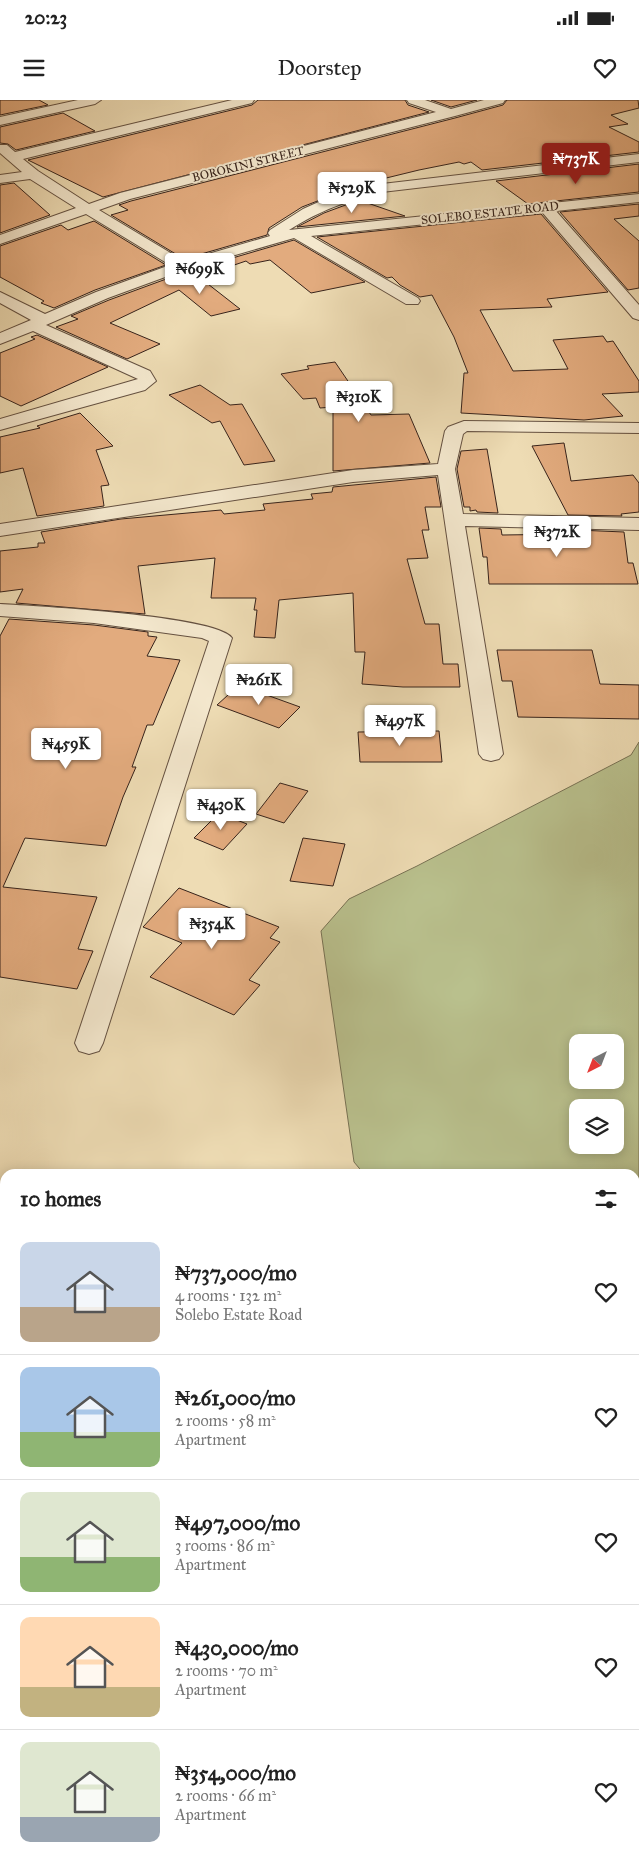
<!DOCTYPE html>
<meta charset="utf-8">
<style>
:root{--surface:#fff;--page:#f6f6f6;--text:#222;--muted:#767676;--line:#e0e0e0;--accent:#8f2418}
body{margin:0;font-family:"IM FELL Great Primer",serif;background:var(--page);color:var(--text);height:100vh;display:flex;flex-direction:column;font-size:19px;white-space:nowrap}
*{box-sizing:border-box;margin:0}
p{font-size:16px;color:var(--muted)}
.icon{flex:none;width:28px;height:28px;fill:none;stroke:currentColor;stroke-width:2;stroke-linecap:round;stroke-linejoin:round}
.map{position:relative;flex:1;overflow:hidden}
.panel{position:absolute;left:0px;top:1069px;width:640px;height:696px;display:flex;flex-direction:column;background:var(--surface);border-radius:15px 15px 0 0;box-shadow:0 2px 12px #0003}
.panel>*{flex:none}
.needle{width:32px;rotate:222deg}
.buttons{position:absolute;left:569px;top:934px;display:grid;gap:10px}
.buttons a{display:grid;place-items:center;width:55px;height:55px;border-radius:10px;background:var(--surface);box-shadow:0 2px 12px #0003;font-size:25px}
.price{position:absolute;translate:-50% -42px;padding:0 11px;border-radius:5px;background:#fff;color:#222;font-size:16px;line-height:32px;filter:drop-shadow(0 1px 2px #0008)}
.price::after{content:'';position:absolute;left:50%;top:30px;width:15px;height:11px;margin-left:-8px;background:inherit;clip-path:polygon(0 0,100% 0,50% 100%)}
.price.current{background:var(--accent);color:#fff}
ul{padding:0;list-style:none}
li{display:flex;align-items:center;gap:15px;height:125px;padding:0 20px}
li+li{border-top:1px solid var(--line)}
li span{display:grid;place-items:center;flex:none;width:140px;height:100px;border-radius:10px;color:#555}
li>.icon{margin-inline-start:auto}
span .icon{width:60px;height:60px;fill:#fffc;stroke-width:1}
li b{font-size:21px}
h2{display:flex;justify-content:space-between;align-items:center;height:60px;padding:0 20px;font-size:21px}
.status{display:flex;justify-content:space-between;align-items:center;height:35px;padding:0 25px;background:var(--surface);direction:ltr}
.status svg{height:14px;fill:currentColor}
header{display:flex;justify-content:space-between;align-items:center;height:65px;padding:0 20px;background:var(--surface);font-size:22px;font-weight:600}
.map>svg:first-child{display:block}
</style>
<div class="status"><b>20:23</b><svg viewBox="0 0 49 12"><path d="M0 12V9h3v3zM5 12V6h3v6zM10 12V3h3v9zM15 12V0h3v12zM26 1h20v11H26zM47 4h2v5h-2z"/></svg></div>
<header><svg class="icon" aria-label="menu" viewBox="0 0 24 24"><path d="M4 6h16M4 12h16M4 18h16"/></svg>Doorstep<svg class="icon" aria-label="heart" viewBox="0 0 24 24"><path d="M12 20l-8-8c-3-5 5-10 8-4 3-6 11-1 8 4z"/></svg></header>
<div class="map">
<svg width="639" height="1764" viewBox="0 0 639 1764">
<rect width="100%" height="100%" fill="#eedcb4"/>
<filter id="stains"><feTurbulence type="fractalNoise" baseFrequency=".004" numOctaves="4"/><feColorMatrix values="0 0 0 0 .2 0 0 0 0 .09 0 0 0 0 .02 0 0 0 .5 -.17"/></filter>
<radialGradient id="worn" r=".72"><stop offset=".6" stop-color="#630" stop-opacity="0"/><stop offset="1" stop-color="#630" stop-opacity=".3"/></radialGradient>
<path fill="#b9c08d" stroke="#787254" fill-rule="evenodd" d="M 639,642 L 639,1299 L 635,1296 L 635,1074 L 364,1074 L 354,1062 L 321,831 L 349,799 L 417,766 L 631,655 ZM 578,942 L 615,942 L 615,980 L 578,980 ZM 578,1008 L 615,1008 L 615,1045 L 578,1045 Z"/>
<path fill="#e2ab7e" stroke="#37231b" d="M 0,0 L 39,0 L 48,5 L 0,15 Z
M 258,0 L 405,0 L 408,5 L 429,12 L 103,97 L 28,60 L 252,5 Z
M 431,0 L 477,0 L 451,7 Z
M 507,0 L 638,0 L 639,8 L 611,15 L 628,24 L 609,27 L 639,42 L 639,52 L 482,70 L 471,62 L 464,64 L 459,62 L 419,70 L 333,91 L 338,93 L 302,107 L 269,128 L 267,135 L 184,159 L 111,115 L 128,110 L 119,105 L 131,101 L 455,18 L 503,5 Z
M 63,13 L 95,31 L 16,50 L 8,44 L 0,43 L 0,27 Z
M 639,64 L 639,92 L 528,104 L 496,81 Z
M 14,83 L 50,115 L 0,133 L 0,85 Z
M 359,100 L 405,116 L 297,127 L 324,113 Z
M 639,104 L 639,116 L 614,119 L 639,141 L 639,188 L 628,190 L 560,112 Z
M 541,114 L 608,192 L 547,199 L 552,207 L 480,210 L 513,271 L 568,269 L 553,240 L 603,236 L 607,242 L 613,241 L 639,281 L 639,292 L 602,294 L 623,316 L 584,320 L 461,313 L 464,273 L 468,273 L 454,237 L 432,195 L 420,197 L 400,185 L 392,177 L 387,178 L 317,137 Z
M 94,121 L 166,165 L 95,190 L 54,208 L 41,203 L 44,201 L 0,177 L 0,146 L 61,125 L 68,130 Z
M 294,140 L 365,182 L 311,193 L 270,160 L 250,164 L 246,161 L 199,177 L 240,209 L 211,216 L 179,190 L 110,223 L 160,244 L 127,259 L 56,227 L 78,219 L 71,216 L 109,200 L 188,171 Z
M 37,235 L 108,267 L 21,306 L 0,296 L 0,253 L 35,239 L 31,237 Z
M 335,262 L 371,315 L 409,314 L 430,363 L 333,371 L 333,307 L 320,308 L 316,298 L 303,299 L 281,274 L 309,269 L 307,266 Z
M 200,285 L 230,305 L 242,304 L 275,361 L 244,365 L 220,321 L 212,323 L 169,295 Z
M 80,313 L 113,346 L 96,350 L 109,385 L 101,386 L 104,406 L 37,416 L 23,368 L 0,373 L 0,337 L 40,328 L 37,326 Z
M 564,343 L 571,381 L 633,375 L 639,383 L 639,412 L 621,414 L 622,416 L 568,415 L 532,346 Z
M 487,349 L 498,413 L 477,412 L 476,410 L 470,411 L 470,407 L 464,407 L 457,369 L 461,351 Z
M 436,377 L 441,407 L 425,407 L 429,430 L 422,430 L 428,458 L 407,459 L 425,524 L 439,524 L 443,564 L 458,564 L 460,587 L 403,587 L 362,584 L 365,552 L 355,552 L 353,493 L 279,500 L 275,538 L 254,537 L 257,510 L 254,510 L 256,498 L 211,498 L 215,458 L 138,466 L 145,514 L 16,503 L 23,489 L 0,492 L 0,451 L 38,447 L 38,443 L 45,443 L 41,432 L 121,419 L 221,410 L 224,414 L 265,410 L 263,404 L 313,399 L 311,394 L 332,392 L 333,387 Z
M 479,428 L 501,429 L 502,435 L 579,434 L 577,430 L 624,432 L 628,463 L 633,463 L 638,484 L 489,484 L 487,457 L 483,457 Z
M 9,519 L 94,525 L 148,532 L 148,536 L 157,537 L 147,556 L 180,560 L 153,625 L 147,625 L 132,667 L 136,667 L 123,697 L 106,746 L 25,738 L 3,787 L 97,797 L 78,849 L 93,851 L 77,889 L 0,877 L 0,536 Z
M 497,550 L 592,550 L 600,584 L 639,585 L 639,619 L 518,617 L 512,581 L 502,581 Z
M 239,585 L 300,607 L 279,628 L 217,605 Z
M 439,631 L 442,662 L 360,662 L 358,632 Z
M 280,683 L 308,691 L 284,723 L 256,714 Z
M 219,713 L 247,724 L 223,750 L 194,738 Z
M 303,738 L 345,744 L 333,786 L 290,781 Z
M 179,788 L 279,827 L 270,838 L 280,842 L 249,880 L 260,885 L 234,915 L 150,877 L 182,843 L 143,827 Z"/>
<g fill="none" stroke-linecap="round" stroke-linejoin="round">
<g stroke="#655141" stroke-width="2">
<path id="minor" d="M 78,0 L 101,0 L 95,4 L 0,25 L 0,17 Z
M 232,0 L 254,0 L 252,3 L 23,59 L 38,71 L 89,104 L 120,93 L 436,12 L 409,3 L 407,0 L 425,0 L 451,9 L 484,0 L 505,0 L 503,3 L 455,16 L 130,99 L 99,110 L 184,161 L 270,136 L 268,133 L 270,130 L 303,109 L 332,96 L 382,84 L 639,54 L 639,62 L 382,92 C 344,102 323,109 289,130 L 639,94 L 639,102 L 556,111 L 639,205 L 639,220 L 633,218 L 542,112 L 311,136 L 418,198 L 420,201 L 418,204 L 406,204 L 294,138 L 187,169 L 108,198 L 46,225 L 150,271 L 156,281 L 145,290 L 0,330 L 0,319 L 138,279 L 33,231 L 0,244 L 0,233 L 31,220 L 0,203 L 0,192 L 45,214 L 96,192 L 170,165 L 86,114 L 0,144 L 0,135 L 76,108 L 30,79 L 0,83 L 0,75 L 22,72 L 0,53 L 0,45 L 7,45 L 15,52 Z
M 464,321 L 639,323 L 639,333 L 467,331 L 463,334 L 455,369 L 463,414 L 639,418 L 639,430 L 465,426 L 503,654 L 499,659 L 491,661 L 483,659 L 479,654 L 438,375 L 353,382 L 0,436 L 0,424 L 353,370 L 438,364 L 445,331 L 448,327 Z
M 0,504 C 35,506 217,516 232,538 L 103,943 L 99,951 L 89,954 L 79,951 L 75,943 L 209,541 L 202,538 L 94,523 L 0,516 Z
M 5,1590 L 5,1630 L 0,1632 L 0,1592 Z"/>
</g>
<use href="#minor" fill="#f4e8ce" fill-rule="evenodd"/>
</g>
<g text-anchor="middle" dominant-baseline="central" stroke-width="4" stroke-linejoin="round" paint-order="stroke">
<g font-size="12" fill="#37231b" stroke="#f4e8ce">
<text transform="translate(248 64) rotate(-14)">BOROKINI STREET</text>
<text transform="translate(490 113) rotate(-6)">SOLEBO ESTATE ROAD</text>
</g>
</g>
<rect width="100%" height="100%" filter="url(#stains)"/>
<rect width="100%" height="100%" fill="url(#worn)"/>
</svg>
<div class="buttons">
<a><svg class="needle" viewBox="-14 -14 28 28"><path d="M0-13l5 13h-10z" fill="#e53935"/><path d="M0 13l5-13h-10z" fill="#767676"/></svg></a>
<a><svg class="icon" aria-label="layers" viewBox="0 0 24 24"><path d="M12 4l9 5-9 5-9-5zM3 14l9 5 9-5"/></svg></a>
</div>
<b class="price current" style="left:576px;top:85px">₦737K</b>
<b class="price" style="left:352px;top:114px">₦529K</b>
<b class="price" style="left:200px;top:195px">₦699K</b>
<b class="price" style="left:359px;top:323px">₦310K</b>
<b class="price" style="left:557px;top:458px">₦372K</b>
<b class="price" style="left:259px;top:606px">₦261K</b>
<b class="price" style="left:400px;top:647px">₦497K</b>
<b class="price" style="left:66px;top:670px">₦459K</b>
<b class="price" style="left:221px;top:731px">₦430K</b>
<b class="price" style="left:212px;top:850px">₦354K</b>
<section class="panel">
<h2>10 homes<svg class="icon" aria-label="filters" viewBox="0 0 24 24"><path d="M4 7h16M4 17h16"/><circle cx="9" cy="7" r="2"/><circle cx="15" cy="17" r="2"/></svg></h2>
<ul>
<li><span style="background:linear-gradient(#c9d6e8 65%,#b9a48a 0)"><svg class="icon" aria-label="home" viewBox="0 0 24 24"><path d="M3 11l9-7 9 7M6 9v11h12V9"/></svg></span><div><b>₦737,000/mo</b><p>4 rooms · 132 m²</p><p>Solebo Estate Road</p></div><svg class="icon" aria-label="heart" viewBox="0 0 24 24"><path d="M12 20l-8-8c-3-5 5-10 8-4 3-6 11-1 8 4z"/></svg></li>
<li><span style="background:linear-gradient(#a9c7e8 65%,#8fb573 0)"><svg class="icon" aria-label="home" viewBox="0 0 24 24"><path d="M3 11l9-7 9 7M6 9v11h12V9"/></svg></span><div><b>₦261,000/mo</b><p>2 rooms · 58 m²</p><p>Apartment</p></div><svg class="icon" aria-label="heart" viewBox="0 0 24 24"><path d="M12 20l-8-8c-3-5 5-10 8-4 3-6 11-1 8 4z"/></svg></li>
<li><span style="background:linear-gradient(#dfe7d0 65%,#8fb573 0)"><svg class="icon" aria-label="home" viewBox="0 0 24 24"><path d="M3 11l9-7 9 7M6 9v11h12V9"/></svg></span><div><b>₦497,000/mo</b><p>3 rooms · 86 m²</p><p>Apartment</p></div><svg class="icon" aria-label="heart" viewBox="0 0 24 24"><path d="M12 20l-8-8c-3-5 5-10 8-4 3-6 11-1 8 4z"/></svg></li>
<li><span style="background:linear-gradient(#ffd9b3 70%,#c2b280 0)"><svg class="icon" aria-label="home" viewBox="0 0 24 24"><path d="M3 11l9-7 9 7M6 9v11h12V9"/></svg></span><div><b>₦430,000/mo</b><p>2 rooms · 70 m²</p><p>Apartment</p></div><svg class="icon" aria-label="heart" viewBox="0 0 24 24"><path d="M12 20l-8-8c-3-5 5-10 8-4 3-6 11-1 8 4z"/></svg></li>
<li><span style="background:linear-gradient(#dfe7d0 75%,#9aa5b1 0)"><svg class="icon" aria-label="home" viewBox="0 0 24 24"><path d="M3 11l9-7 9 7M6 9v11h12V9"/></svg></span><div><b>₦354,000/mo</b><p>2 rooms · 66 m²</p><p>Apartment</p></div><svg class="icon" aria-label="heart" viewBox="0 0 24 24"><path d="M12 20l-8-8c-3-5 5-10 8-4 3-6 11-1 8 4z"/></svg></li>
</ul>
</section>
</div>
